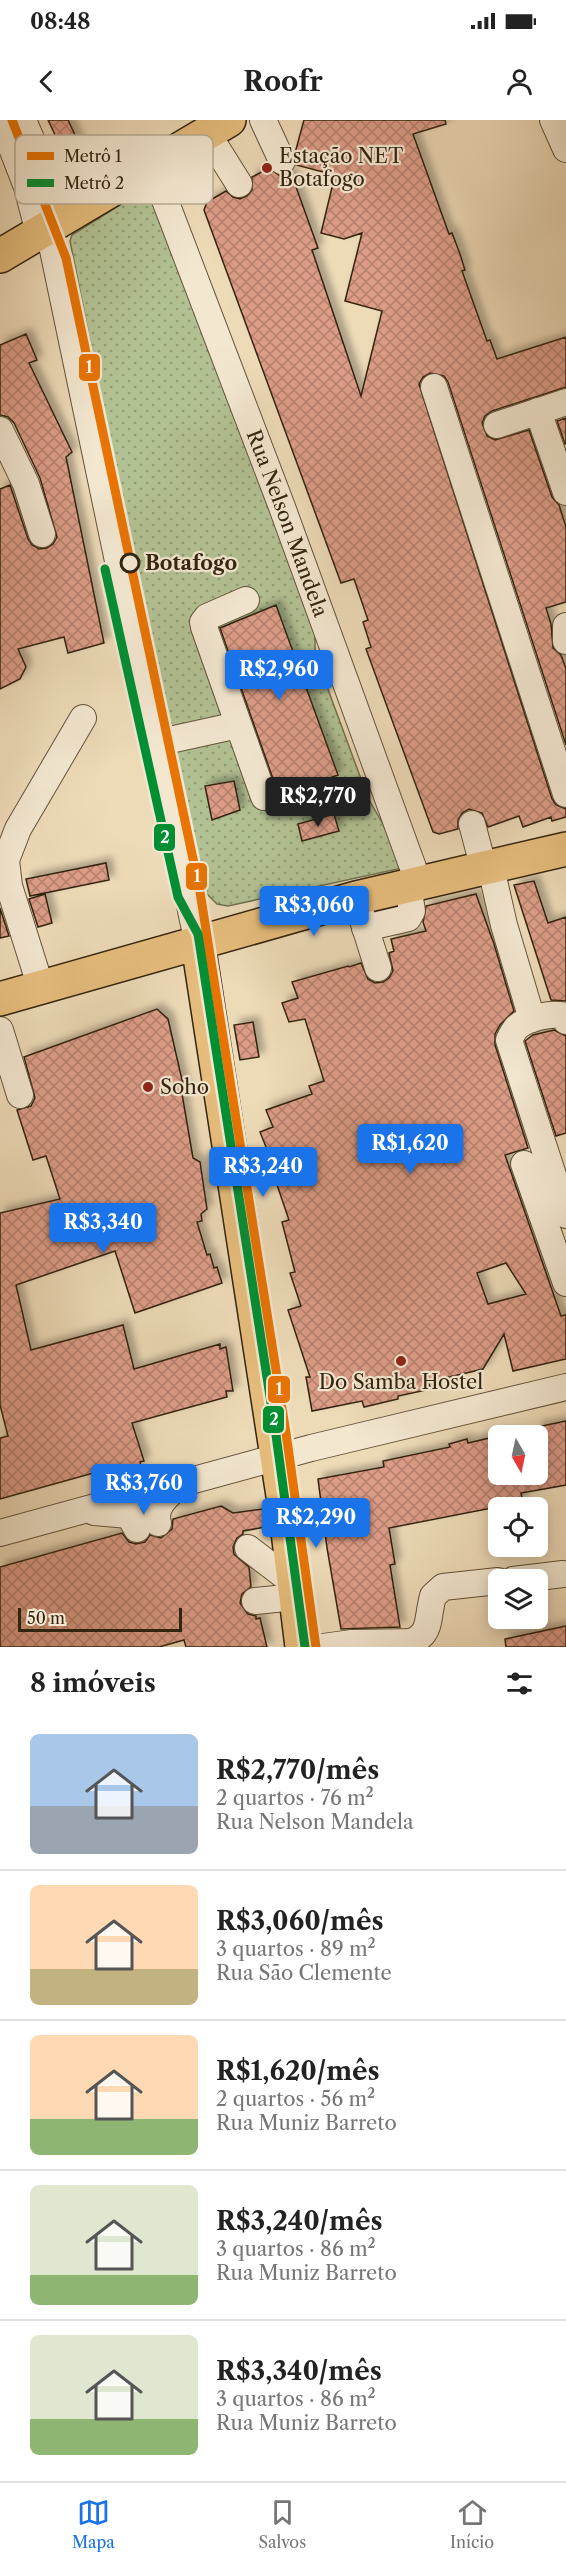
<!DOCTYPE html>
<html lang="pt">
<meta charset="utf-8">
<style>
:root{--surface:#fff;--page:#f2f2f2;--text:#222;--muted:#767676;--line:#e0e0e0;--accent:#1a73e8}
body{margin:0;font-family:"Libre Caslon Text",serif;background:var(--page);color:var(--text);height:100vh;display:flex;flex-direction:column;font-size:22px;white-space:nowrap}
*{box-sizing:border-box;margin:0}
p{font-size:20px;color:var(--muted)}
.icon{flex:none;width:33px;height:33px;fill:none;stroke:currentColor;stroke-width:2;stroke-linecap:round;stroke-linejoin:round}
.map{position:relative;height:1527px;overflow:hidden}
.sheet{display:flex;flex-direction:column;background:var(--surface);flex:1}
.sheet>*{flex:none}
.needle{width:39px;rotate:171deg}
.buttons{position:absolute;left:488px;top:1305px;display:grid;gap:12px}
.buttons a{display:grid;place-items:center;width:60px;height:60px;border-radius:9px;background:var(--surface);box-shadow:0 3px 15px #0003;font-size:30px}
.scale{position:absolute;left:18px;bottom:15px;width:164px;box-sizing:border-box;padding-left:6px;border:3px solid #33240f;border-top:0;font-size:16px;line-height:21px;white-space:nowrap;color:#33240f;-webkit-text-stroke:4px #f3e7d0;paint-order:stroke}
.price{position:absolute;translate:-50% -51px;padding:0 14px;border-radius:6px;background:var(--accent);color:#fff;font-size:20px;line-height:39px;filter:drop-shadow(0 2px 3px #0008)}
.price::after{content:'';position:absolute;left:50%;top:36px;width:18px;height:14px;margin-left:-9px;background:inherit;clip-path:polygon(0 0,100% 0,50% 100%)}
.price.active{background:#222;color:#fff}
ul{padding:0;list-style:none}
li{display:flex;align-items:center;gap:18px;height:150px;padding:0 30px}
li+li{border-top:2px solid var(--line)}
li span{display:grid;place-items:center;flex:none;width:168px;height:120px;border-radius:9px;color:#555}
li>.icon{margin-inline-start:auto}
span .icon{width:72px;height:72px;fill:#fffc;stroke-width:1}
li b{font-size:26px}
h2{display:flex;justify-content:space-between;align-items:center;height:72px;padding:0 30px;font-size:26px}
.status{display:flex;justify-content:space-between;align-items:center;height:42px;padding:0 30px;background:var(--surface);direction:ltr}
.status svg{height:16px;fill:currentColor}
header{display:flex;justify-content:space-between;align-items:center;height:78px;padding:0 30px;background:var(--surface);font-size:27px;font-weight:700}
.dock{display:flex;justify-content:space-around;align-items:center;height:84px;border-top:2px solid var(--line);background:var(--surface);font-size:16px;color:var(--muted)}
.dock a{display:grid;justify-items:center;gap:3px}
.dock .active{color:var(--accent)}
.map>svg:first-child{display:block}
</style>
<div class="status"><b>08:48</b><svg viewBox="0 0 49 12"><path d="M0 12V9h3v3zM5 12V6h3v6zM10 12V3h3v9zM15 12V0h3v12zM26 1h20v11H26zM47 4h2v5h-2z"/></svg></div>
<header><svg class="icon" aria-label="back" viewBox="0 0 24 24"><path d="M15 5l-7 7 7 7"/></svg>Roofr<svg class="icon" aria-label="person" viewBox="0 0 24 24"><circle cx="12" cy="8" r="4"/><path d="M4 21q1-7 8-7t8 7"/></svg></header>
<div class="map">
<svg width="566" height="1527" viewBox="0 0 566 1527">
<defs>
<pattern id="grass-dots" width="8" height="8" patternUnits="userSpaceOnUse" patternTransform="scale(1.5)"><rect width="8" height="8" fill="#b2c193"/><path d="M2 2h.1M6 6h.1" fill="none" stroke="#919d76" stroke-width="1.8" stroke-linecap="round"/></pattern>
<pattern id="building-cross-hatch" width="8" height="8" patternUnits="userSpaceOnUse" patternTransform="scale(1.5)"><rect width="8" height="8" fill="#dc9c87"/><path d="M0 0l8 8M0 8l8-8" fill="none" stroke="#b37f6d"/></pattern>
<filter id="shadow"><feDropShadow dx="5.5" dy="-5.5" stdDeviation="3" flood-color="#0004"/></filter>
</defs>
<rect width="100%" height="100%" fill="#eddab7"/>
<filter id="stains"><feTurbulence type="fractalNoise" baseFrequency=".00333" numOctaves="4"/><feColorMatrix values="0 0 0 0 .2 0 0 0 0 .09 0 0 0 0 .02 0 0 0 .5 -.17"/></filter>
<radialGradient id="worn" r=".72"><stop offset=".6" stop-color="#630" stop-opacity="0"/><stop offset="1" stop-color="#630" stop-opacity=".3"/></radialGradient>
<path fill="url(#grass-dots)" stroke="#727251" stroke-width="1.5" d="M 142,71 L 151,73 L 315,511 L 315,534 L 368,678 L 387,711 L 402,748 L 228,786 L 217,784 L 199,766 L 70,121 L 72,115 Z"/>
<path fill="url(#building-cross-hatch)" stroke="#33240f" stroke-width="1.5" fill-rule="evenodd" filter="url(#shadow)" d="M 48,0 L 68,0 L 83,32 L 67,40 Z
M 304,0 L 445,0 L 446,4 L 413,14 L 449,114 L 452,113 L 460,134 L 465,150 L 462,151 L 487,221 L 490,220 L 497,239 L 566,217 L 566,267 L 492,291 L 485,296 L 482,303 L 487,316 L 495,320 L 529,310 L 552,377 L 559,385 L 566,407 L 566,482 L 546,488 L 551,504 L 553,528 L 561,535 L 566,549 L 566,625 L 448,262 L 444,256 L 430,253 L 423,257 L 419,264 L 552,679 L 556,685 L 566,689 L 566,697 L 552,701 L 551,697 L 523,707 L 519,696 L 488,707 L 482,693 L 469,689 L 462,693 L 458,700 L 458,709 L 439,714 L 433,712 L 366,529 L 371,527 L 363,502 L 368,500 L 354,459 L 341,463 L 204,90 L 207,82 L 226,71 L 233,77 L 240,79 L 247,76 L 252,70 L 252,57 L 269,48 L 280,56 L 291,53 L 318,128 L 312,130 L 361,276 L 382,191 L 345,181 L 362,113 L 344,119 L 321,113 L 335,55 L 296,45 L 295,33 Z
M 26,214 L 37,240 L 29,243 L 72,332 L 66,337 L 104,523 L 68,533 L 64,517 L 18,529 L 26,547 L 20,559 L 0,569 L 0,369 L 10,365 L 28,419 L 32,425 L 39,429 L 47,428 L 53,424 L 57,417 L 40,358 L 14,303 L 8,297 L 0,295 L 0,225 Z
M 566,298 L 566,324 L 565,324 L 557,301 Z
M 276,485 L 338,655 L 279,676 L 220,508 Z
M 234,661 L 240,690 L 212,700 L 205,666 Z
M 334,694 L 339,711 L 302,721 L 298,704 Z
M 106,743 L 109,760 L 30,776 L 26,759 Z
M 534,761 L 548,803 L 566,797 L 566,881 L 551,880 L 514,765 Z
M 45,774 L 52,803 L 38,807 L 29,779 Z
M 476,774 L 494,824 L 514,891 L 500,905 L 495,914 L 495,925 L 528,1028 L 505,1035 L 561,1196 L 566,1195 L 566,1239 L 513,1251 L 504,1214 L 483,1249 L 428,1262 L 431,1269 L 398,1276 L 398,1279 L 364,1287 L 362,1281 L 312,1291 L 306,1257 L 310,1257 L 288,1190 L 301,1186 L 290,1153 L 295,1152 L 282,1102 L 289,1100 L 273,1053 L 276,1052 L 260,1012 L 273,1007 L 266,990 L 312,974 L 309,966 L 324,961 L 305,899 L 289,902 L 282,883 L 298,878 L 292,862 L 348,846 L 349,847 L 361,843 L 368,859 L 375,863 L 383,862 L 389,858 L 393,851 L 389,833 L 394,831 L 391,819 L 426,811 L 423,802 L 426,786 ZM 506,1143 L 526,1174 L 488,1184 L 477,1153 Z
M 0,788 L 9,816 L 0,818 Z
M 157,889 L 168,899 L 185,973 L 182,974 L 193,1038 L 200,1042 L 207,1089 L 201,1094 L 202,1101 L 197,1102 L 207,1135 L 210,1134 L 214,1148 L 217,1147 L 222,1163 L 135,1193 L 115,1131 L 16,1165 L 31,1230 L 123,1205 L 134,1249 L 220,1224 L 220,1229 L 226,1227 L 233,1271 L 226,1271 L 227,1277 L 132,1303 L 144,1341 L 140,1342 L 141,1346 L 103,1356 L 102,1352 L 97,1352 L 0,1379 L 0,1318 L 8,1316 L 0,1285 L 0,1093 L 60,1079 L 46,1036 L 33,1040 L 17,990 L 31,986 L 35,978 L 24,937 Z
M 253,902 L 259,937 L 240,940 L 234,905 Z
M 554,910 L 566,916 L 566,1013 L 556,1016 L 525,921 L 533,915 Z
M 566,1301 L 566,1365 L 521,1373 L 523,1382 L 389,1408 L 395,1444 L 390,1445 L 400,1507 L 341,1509 L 327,1428 L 318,1359 L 384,1347 L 383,1341 L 450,1327 L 449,1324 L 467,1319 L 468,1323 L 498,1316 L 498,1354 L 537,1354 L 537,1307 Z
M 221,1386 L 233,1393 L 263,1389 L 266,1407 L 243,1411 L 243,1414 L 237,1418 L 233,1427 L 234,1434 L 249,1447 L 251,1467 L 242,1474 L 240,1483 L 248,1494 L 256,1496 L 256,1499 L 260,1498 L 267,1527 L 186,1527 L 184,1520 L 159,1527 L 0,1527 L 0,1447 L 122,1413 L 129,1422 L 136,1424 L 145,1422 L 150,1415 L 161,1418 L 172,1409 L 173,1399 Z
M 566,1506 L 566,1527 L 506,1527 L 505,1519 Z"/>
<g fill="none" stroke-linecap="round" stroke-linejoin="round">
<g stroke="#625239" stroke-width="28">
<g id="minor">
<path d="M 1,0 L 27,67 L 39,113"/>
<path d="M 23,0 L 48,59 L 48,106 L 198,824"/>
<path d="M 263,0 L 282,41"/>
<path d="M 553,0 L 566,29"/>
<path d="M 207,13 L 239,64"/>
<path id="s1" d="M 152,46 L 282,387 L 419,764"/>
<path d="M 434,267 L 566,674"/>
<path d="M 538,291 L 566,372"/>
<path d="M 497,305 L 566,282"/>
<path d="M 0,310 L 26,364 L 42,414"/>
<path d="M 246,480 L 207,497 L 203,502 L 204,507 L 264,677"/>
<path d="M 566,506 L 566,521"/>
<path d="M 156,623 L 238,605"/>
<path d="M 472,704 L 484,749"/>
<path d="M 491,748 L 504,805 L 532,899"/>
<path d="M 360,791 L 378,848"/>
<path d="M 365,808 L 408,798 L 412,791 L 408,766"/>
<path d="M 41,868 L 9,766 L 6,740 L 18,709 L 83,598"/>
<path d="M 566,901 L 565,896 C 551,892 528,898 517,907 C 514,910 511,916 509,920 L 566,1095"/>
<path d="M 0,910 L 20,975"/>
<path d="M 524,1044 L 566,1163"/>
<path d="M 94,1392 L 129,1395 L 137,1409"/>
<path d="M 158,1403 C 153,1385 169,1375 181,1363"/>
<path d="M 0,1413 L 311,1328 L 566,1267"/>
<path d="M 248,1428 L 295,1464"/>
<path d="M 513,1460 L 563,1454"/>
<path d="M 255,1481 L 296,1477"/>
<path d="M 323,1527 L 352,1523 L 415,1522"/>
<path d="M 399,1527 C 434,1515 425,1507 433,1476 L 443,1467 L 498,1461"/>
</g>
</g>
<g stroke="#33240f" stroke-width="36">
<path id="major" d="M 0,136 L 229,0
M 198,824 L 286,1395 L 302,1527
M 0,879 L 356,778 L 566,729"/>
</g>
<use href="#minor" stroke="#f3e7d0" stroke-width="26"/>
<use href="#major" stroke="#e6bd7c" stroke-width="33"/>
<g stroke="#f3e7d0" stroke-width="14">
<path id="metro-1" d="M 12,0 L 66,138 L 200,772 L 286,1313 L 316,1527"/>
</g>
<g stroke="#f3e7d0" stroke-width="14">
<path id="metro-2" d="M 105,449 L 178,777 L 198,814 L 276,1315 L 305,1527"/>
</g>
<use href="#metro-1" stroke="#e77405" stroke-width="9"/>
<use href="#metro-2" stroke="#028f34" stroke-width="9"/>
</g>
<g fill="#8f2418" stroke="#f3e7d0" stroke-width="2">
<circle cx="267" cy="48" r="6"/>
<circle cx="148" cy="967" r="6"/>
<circle cx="401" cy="1241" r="6"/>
</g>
<circle fill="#f3e7d0" stroke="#33240f" stroke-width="3" cx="130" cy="443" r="9"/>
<g text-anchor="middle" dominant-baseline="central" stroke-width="4.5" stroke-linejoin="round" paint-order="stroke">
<g font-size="20" fill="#33240f" stroke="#f3e7d0" text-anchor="start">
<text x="279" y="36">Estação NET<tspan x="279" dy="23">Botafogo</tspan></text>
<text x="160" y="967">Soho</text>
<text x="401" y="1262" text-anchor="middle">Do Samba Hostel</text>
</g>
<g font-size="20" fill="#33240f" stroke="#f3e7d0">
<text stroke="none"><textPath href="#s1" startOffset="382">Rua Nelson Mandela</textPath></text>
</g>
<g font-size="20" font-weight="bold" fill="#33240f" stroke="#f3e7d0" text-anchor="start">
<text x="145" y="443">Botafogo</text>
</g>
</g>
<rect x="15" y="15" width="198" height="69" rx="9" fill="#f3e7d0" stroke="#b9ac96" stroke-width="1.5"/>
<rect x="27" y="32" width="27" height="8" fill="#e77405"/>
<rect x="27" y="59" width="27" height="8" fill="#028f34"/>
<g font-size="16" fill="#33240f">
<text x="64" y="42">Metrô 1</text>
<text x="64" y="69">Metrô 2</text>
</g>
<g stroke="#f3e7d0" stroke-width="2">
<rect x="78" y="233" width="23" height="29" rx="6" fill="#e77405"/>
<rect x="153" y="703" width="23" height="29" rx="6" fill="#028f34"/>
<rect x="185" y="742" width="23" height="29" rx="6" fill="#e77405"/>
<rect x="267" y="1255" width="24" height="29" rx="6" fill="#e77405"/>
<rect x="262" y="1285" width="23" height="29" rx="6" fill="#028f34"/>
</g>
<g font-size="16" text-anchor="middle" font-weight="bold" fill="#fff">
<text x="89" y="253">1</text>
<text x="165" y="723">2</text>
<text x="197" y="762">1</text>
<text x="279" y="1275">1</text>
<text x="274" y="1305">2</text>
</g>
<rect width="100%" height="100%" filter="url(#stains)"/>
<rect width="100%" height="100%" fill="url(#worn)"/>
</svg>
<div class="buttons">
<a><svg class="needle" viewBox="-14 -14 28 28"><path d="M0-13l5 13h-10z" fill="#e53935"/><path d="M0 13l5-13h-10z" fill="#767676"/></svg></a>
<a><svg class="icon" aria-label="locate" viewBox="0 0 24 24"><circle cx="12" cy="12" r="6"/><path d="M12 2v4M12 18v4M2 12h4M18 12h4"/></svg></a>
<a><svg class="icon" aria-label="layers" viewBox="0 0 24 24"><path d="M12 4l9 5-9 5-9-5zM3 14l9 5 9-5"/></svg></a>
</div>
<div class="scale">50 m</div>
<b class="price" style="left:279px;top:581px">R$2,960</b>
<b class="price active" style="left:318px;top:708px">R$2,770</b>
<b class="price" style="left:314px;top:817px">R$3,060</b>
<b class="price" style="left:410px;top:1055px">R$1,620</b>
<b class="price" style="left:263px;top:1078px">R$3,240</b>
<b class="price" style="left:103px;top:1134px">R$3,340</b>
<b class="price" style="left:144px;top:1395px">R$3,760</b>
<b class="price" style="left:316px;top:1429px">R$2,290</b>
</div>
<section class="sheet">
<h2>8 imóveis<svg class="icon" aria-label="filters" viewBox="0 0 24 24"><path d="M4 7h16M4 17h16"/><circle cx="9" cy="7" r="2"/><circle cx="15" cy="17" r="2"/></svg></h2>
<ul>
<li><span style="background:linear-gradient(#a9c7e8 60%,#9aa5b1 0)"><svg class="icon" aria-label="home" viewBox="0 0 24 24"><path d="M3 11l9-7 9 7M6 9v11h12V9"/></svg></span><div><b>R$2,770/mês</b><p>2 quartos · 76 m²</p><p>Rua Nelson Mandela</p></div></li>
<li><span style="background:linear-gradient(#ffd9b3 70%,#c2b280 0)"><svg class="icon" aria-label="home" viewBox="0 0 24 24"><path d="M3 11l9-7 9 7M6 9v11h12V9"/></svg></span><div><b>R$3,060/mês</b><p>3 quartos · 89 m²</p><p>Rua São Clemente</p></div></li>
<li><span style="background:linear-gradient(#ffd9b3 70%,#8fb573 0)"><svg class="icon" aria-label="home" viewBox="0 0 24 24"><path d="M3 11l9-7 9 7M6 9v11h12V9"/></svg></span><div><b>R$1,620/mês</b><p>2 quartos · 56 m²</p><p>Rua Muniz Barreto</p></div></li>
<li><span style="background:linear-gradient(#dfe7d0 75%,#8fb573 0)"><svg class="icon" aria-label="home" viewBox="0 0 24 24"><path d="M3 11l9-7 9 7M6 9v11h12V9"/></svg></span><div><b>R$3,240/mês</b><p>3 quartos · 86 m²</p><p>Rua Muniz Barreto</p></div></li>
<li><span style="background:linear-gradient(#dfe7d0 70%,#8fb573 0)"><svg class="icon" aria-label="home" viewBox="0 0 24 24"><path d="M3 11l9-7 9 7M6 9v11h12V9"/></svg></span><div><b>R$3,340/mês</b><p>3 quartos · 86 m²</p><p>Rua Muniz Barreto</p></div></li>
</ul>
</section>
<nav class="dock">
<a class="active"><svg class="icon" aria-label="map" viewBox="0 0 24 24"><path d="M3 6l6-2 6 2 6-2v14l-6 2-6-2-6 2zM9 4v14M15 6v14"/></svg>Mapa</a>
<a><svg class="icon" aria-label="saved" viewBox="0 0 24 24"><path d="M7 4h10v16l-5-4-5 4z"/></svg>Salvos</a>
<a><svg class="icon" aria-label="home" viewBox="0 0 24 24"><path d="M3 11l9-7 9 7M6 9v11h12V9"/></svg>Início</a>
</nav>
